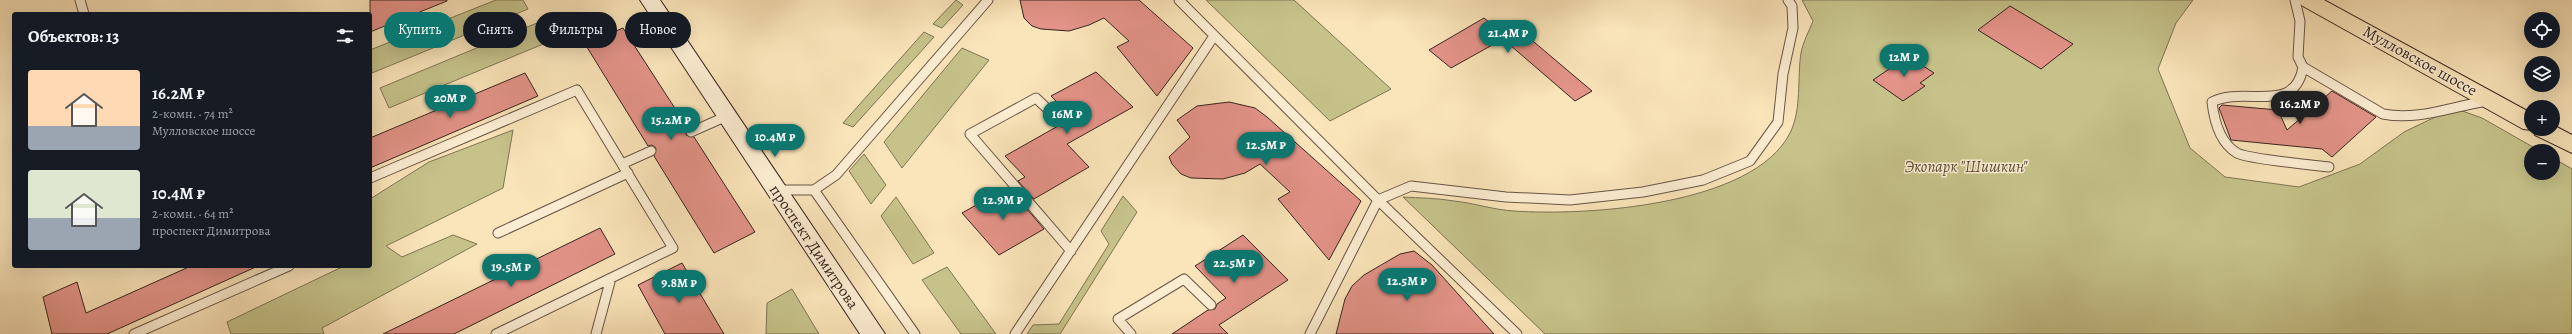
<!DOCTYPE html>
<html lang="ru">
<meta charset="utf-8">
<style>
:root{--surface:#171b24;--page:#20242c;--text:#f1f3f6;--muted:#9ea1a6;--accent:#0f766e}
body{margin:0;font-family:Alegreya,serif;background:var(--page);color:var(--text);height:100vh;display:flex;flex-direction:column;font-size:15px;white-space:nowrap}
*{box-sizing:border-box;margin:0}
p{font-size:13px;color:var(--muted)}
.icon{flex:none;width:22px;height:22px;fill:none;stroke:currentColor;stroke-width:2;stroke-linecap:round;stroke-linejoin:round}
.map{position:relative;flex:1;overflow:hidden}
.sheet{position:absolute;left:12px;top:12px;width:360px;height:256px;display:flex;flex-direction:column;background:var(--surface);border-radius:4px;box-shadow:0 4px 16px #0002}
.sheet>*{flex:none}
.guide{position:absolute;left:384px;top:12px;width:380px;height:36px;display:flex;gap:8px}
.fabs{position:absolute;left:2524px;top:12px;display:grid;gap:8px}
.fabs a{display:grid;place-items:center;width:36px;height:36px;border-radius:50%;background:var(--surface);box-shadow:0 4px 16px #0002;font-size:20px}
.price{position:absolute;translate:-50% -34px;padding:0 9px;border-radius:14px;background:var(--accent);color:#fff;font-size:13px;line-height:26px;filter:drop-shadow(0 1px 2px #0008)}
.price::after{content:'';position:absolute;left:50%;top:24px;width:12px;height:9px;margin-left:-6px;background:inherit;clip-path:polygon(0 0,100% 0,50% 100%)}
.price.current{background:#222;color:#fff}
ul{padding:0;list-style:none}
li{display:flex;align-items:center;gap:12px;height:100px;padding:0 16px}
li span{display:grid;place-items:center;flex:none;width:112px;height:80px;border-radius:4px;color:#555}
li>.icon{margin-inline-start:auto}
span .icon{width:48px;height:48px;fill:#fffc;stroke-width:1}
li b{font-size:17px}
h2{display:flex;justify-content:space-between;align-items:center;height:48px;padding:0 16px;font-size:17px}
.pill{padding:0 14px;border-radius:18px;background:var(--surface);box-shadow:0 4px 16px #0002;font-size:14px;line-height:36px}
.pill.current{background:var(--accent);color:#fff}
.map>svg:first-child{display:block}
</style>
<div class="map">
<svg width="2572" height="334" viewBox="0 0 2572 334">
<rect width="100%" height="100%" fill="#fae4b9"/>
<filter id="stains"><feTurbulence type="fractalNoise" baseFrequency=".005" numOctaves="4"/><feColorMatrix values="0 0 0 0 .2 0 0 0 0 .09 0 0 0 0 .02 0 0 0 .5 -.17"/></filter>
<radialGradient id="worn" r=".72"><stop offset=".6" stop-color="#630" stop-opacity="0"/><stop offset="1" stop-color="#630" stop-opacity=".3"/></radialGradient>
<path fill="#c6c28a" stroke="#7e7454" d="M 496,0 L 523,0 L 528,9 L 372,73 L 370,50 Z
M 956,0 L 963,5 L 942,28 L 933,24 Z
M 1206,0 L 1294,0 L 1391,89 L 1330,121 Z
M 1802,0 L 2193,0 L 2176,23 L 2158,69 L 2190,148 L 2225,177 L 2299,187 L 2360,164 L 2404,132 L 2454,108 L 2482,118 L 2540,151 L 2531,151 L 2531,173 L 2553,173 L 2553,158 L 2572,169 L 2572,334 L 1545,334 L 1403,197 C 1420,198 1437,198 1454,201 C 1474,203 1494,210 1514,211 C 1586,216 1753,206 1790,133 C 1802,109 1797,78 1801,53 C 1803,42 1809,31 1813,21 Z
M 537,23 L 548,42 L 389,108 L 380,88 Z
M 924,32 L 934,37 L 853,127 L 843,123 Z
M 962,48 L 989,60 L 902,168 L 884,142 Z
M 513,130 L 503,188 L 386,246 L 402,257 L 453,235 L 477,244 L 322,328 L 324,334 L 231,334 L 227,322 L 344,266 L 370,266 L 370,199 L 429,162 Z
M 864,154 L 886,185 L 871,204 L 849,171 Z
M 1123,196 L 1137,212 L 1060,334 L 1027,334 L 1033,325 L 1059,324 L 1109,244 L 1101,231 Z
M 896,197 L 934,253 L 913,264 L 881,216 Z
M 947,267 L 996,334 L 961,334 L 922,280 Z
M 792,289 L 819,334 L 766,334 L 767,303 Z"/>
<path fill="#e39388" stroke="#37251f" d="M 370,0 L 447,0 L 447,1 L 370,32 Z
M 1020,0 L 1139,0 L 1193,48 L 1157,96 L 1117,47 L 1129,41 L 1104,18 L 1089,25 L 1069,31 L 1041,29 L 1032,26 L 1024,18 Z
M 2010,6 L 2073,44 L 2041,69 L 1978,30 Z
M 1484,18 L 1502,32 L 1515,26 L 1592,91 L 1575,101 L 1503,39 L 1451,68 L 1429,50 Z
M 623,28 L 687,127 L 686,135 L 694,137 L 755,232 L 714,253 L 654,156 L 656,148 L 652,145 L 648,146 L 585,44 Z
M 1908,56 L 1934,73 L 1920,83 L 1925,86 L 1903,101 L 1873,80 Z
M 1096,72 L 1133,107 L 1067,144 L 1089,167 L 1034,199 L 1018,181 L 1025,177 L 1005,156 L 1058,126 L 1062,127 L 1073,118 L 1051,96 Z
M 525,73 L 538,96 L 370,168 L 370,138 Z
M 2332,91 L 2376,117 L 2332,157 L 2322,149 L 2231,140 L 2219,108 L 2222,105 L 2278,110 L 2287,130 Z
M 1229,102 L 1255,108 L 1267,117 L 1361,201 L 1329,260 L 1278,199 L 1290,192 L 1260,164 L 1245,173 L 1223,179 L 1191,178 L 1181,174 L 1172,164 L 1169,157 L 1190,137 L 1177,120 L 1197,106 Z
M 1008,187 L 1044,229 L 999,255 L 962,213 Z
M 600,228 L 615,254 L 454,334 L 383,334 Z
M 1243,235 L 1288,280 L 1219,325 L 1228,334 L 1172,334 L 1208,310 L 1215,309 L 1217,304 L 1226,298 L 1195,266 Z
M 1414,251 L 1432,265 L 1494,334 L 1336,334 L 1345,299 L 1352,286 L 1364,275 L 1400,254 Z
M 682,263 L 724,334 L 665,334 L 638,285 Z
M 191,266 L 258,266 L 107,334 L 52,334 L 43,297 L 77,282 L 86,313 Z"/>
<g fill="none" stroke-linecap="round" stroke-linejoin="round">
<g stroke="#685546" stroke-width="11">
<path id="lane" d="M 80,0 L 84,14
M 1179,0 L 1378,200 L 1517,334
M 2295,0 L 2300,21 L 2298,57 L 2303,67 L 2383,114 C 2419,121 2452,106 2488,101
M 2303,67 C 2295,116 2244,85 2212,102 C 2214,120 2220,143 2237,153 C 2247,159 2313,165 2329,167
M 1060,121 L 1036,98 L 970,134 L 1071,251
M 691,132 L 727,116
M 622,164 L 651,151
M 370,178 L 577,90 L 673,248 L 611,278 L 596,334
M 776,190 L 814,190 L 915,334
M 814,190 L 836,175 L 988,0
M 498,233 L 628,173
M 134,334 L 289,266
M 496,334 L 611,278
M 1015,334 L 1214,36
M 1131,334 L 1118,319 L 1184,279 L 1211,305
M 1310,334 L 1378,200 L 1411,186 L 1506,197 L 1570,200 L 1643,192 L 1703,180 L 1750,161 L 1778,122 L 1783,74 L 1793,28 L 1792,6 L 1788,0"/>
</g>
<g stroke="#37251f" stroke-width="2">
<path id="secondary" d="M 640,0 L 660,0 L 885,334 L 860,334 Z"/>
</g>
<g stroke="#37251f" stroke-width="2">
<path id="highway" d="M 2298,0 L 2324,0 L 2531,113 L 2531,129 L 2553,129 L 2553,125 L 2572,135 L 2572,153 L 2535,135 L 2533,130 L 2523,129 L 2301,5 Z"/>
</g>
<use href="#lane" stroke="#fcedd2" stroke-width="9"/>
<use href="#secondary" fill="#fcedd2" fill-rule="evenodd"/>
<use href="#highway" fill="#fae4b9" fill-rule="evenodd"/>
</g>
<g text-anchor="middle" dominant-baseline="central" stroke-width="3" stroke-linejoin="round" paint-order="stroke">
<g font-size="16" fill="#37251f" stroke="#fcedd2">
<text transform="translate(2420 61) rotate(29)">Мулловское шоссе</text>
<text transform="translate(814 247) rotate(56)">проспект Димитрова</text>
</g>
<g font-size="16" font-style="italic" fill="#5b4c3a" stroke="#fcedd2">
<text x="1966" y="167">Экопарк "Шишкин"</text>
</g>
</g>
<rect width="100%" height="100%" filter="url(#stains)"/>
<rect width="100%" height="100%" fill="url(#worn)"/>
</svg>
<div class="fabs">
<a><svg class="icon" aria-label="locate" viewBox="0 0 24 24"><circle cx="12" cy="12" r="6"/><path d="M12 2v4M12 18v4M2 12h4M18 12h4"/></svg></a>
<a><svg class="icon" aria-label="layers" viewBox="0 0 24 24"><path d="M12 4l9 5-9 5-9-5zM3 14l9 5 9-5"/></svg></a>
<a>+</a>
<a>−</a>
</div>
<b class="price" style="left:1508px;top:54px">21.4M ₽</b>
<b class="price" style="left:1904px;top:78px">12M ₽</b>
<b class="price" style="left:450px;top:119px">20M ₽</b>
<b class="price current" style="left:2300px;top:125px">16.2M ₽</b>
<b class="price" style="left:1067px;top:135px">16M ₽</b>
<b class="price" style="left:671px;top:141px">15.2M ₽</b>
<b class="price" style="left:775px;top:158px">10.4M ₽</b>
<b class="price" style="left:1266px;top:166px">12.5M ₽</b>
<b class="price" style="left:1003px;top:221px">12.9M ₽</b>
<b class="price" style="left:1234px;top:284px">22.5M ₽</b>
<b class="price" style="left:511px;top:288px">19.5M ₽</b>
<b class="price" style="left:1407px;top:302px">12.5M ₽</b>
<b class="price" style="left:679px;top:304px">9.8M ₽</b>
<div class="guide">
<a class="pill current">Купить</a>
<a class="pill">Снять</a>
<a class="pill">Фильтры</a>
<a class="pill">Новое</a>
</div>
<section class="sheet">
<h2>Объектов: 13<svg class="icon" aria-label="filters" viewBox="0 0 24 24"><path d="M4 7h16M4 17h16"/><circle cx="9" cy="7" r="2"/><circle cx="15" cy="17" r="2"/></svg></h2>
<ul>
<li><span style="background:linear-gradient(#ffd9b3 70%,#9aa5b1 0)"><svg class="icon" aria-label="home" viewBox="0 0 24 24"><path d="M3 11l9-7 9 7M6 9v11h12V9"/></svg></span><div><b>16.2M ₽</b><p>2-комн. · 74 m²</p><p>Мулловское шоссе</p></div></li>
<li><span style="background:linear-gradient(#dfe7d0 60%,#9aa5b1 0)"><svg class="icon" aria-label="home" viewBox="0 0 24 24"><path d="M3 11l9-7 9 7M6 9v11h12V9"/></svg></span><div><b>10.4M ₽</b><p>2-комн. · 64 m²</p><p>проспект Димитрова</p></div></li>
</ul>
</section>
</div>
